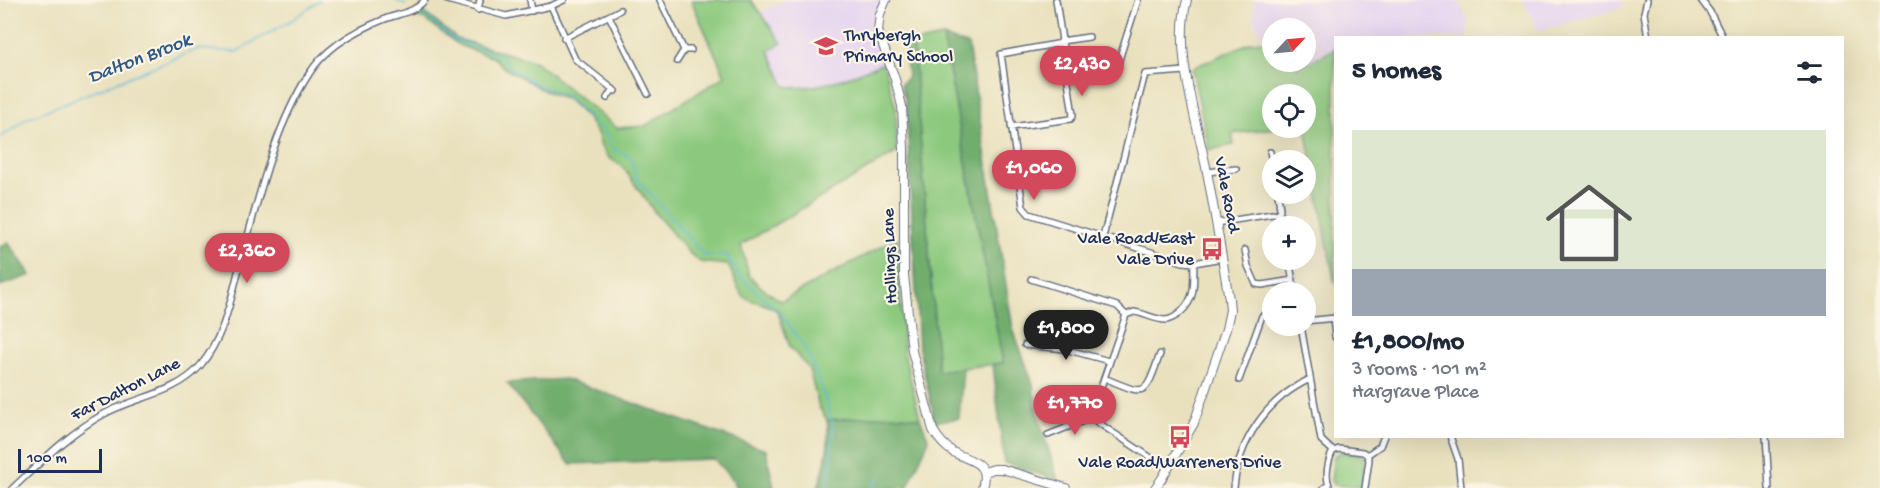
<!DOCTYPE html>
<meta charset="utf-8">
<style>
:root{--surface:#fff;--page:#f2f2f3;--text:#1f2937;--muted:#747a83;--accent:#d1495b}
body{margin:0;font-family:"Gochi Hand",sans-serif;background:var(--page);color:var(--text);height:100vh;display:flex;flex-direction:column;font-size:22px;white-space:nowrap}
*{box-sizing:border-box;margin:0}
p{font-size:20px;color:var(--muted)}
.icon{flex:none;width:33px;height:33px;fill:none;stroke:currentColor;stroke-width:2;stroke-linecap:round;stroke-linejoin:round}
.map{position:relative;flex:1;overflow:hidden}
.side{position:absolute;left:1334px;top:36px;width:510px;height:402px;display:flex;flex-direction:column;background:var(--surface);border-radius:0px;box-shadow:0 6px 24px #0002}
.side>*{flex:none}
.needle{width:39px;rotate:64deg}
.tools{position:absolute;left:1262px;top:18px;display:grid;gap:12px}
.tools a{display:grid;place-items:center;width:54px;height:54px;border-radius:50%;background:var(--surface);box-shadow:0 6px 24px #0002;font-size:30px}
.scale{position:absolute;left:18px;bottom:15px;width:84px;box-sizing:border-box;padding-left:6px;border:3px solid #1b2f5e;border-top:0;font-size:16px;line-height:21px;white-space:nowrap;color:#1b2f5e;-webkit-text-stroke:4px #fcf5e5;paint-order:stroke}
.price{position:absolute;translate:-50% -51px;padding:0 14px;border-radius:21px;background:var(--accent);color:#fff;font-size:20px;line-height:39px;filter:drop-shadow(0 2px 3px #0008)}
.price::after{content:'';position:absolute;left:50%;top:36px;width:18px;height:14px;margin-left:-9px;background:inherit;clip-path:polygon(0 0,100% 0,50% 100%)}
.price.active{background:#222;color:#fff}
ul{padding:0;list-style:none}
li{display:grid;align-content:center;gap:12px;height:318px;padding:0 18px}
li span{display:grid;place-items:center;height:186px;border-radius:0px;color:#555}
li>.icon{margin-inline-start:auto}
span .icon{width:108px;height:108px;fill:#fffc;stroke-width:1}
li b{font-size:26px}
h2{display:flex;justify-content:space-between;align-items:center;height:72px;padding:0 18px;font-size:26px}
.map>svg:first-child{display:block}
</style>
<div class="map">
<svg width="1880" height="488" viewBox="0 0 1880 488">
<rect width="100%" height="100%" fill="#fcf5e5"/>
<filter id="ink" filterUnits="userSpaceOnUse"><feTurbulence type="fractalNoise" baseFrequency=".0167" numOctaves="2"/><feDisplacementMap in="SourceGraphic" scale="12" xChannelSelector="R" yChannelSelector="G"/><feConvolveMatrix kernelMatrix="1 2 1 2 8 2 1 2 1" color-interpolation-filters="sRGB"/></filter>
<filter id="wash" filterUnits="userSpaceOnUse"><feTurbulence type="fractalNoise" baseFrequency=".008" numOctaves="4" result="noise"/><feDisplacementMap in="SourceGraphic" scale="24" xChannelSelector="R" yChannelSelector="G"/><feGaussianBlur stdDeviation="1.35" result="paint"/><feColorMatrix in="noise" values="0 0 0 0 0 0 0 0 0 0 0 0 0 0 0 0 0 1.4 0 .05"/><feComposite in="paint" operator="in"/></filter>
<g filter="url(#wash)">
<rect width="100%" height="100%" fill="#e9e1be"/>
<path fill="#e5d3f1" d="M 785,0 L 882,0 L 869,27 L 883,63 L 847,78 L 796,89 L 785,86 L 768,50 L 782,42 L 761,12 Z
M 1254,0 L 1458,0 L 1468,20 L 1468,37 L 1335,38 L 1335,49 L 1297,68 L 1293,62 L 1305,62 L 1305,28 L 1272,28 L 1272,38 L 1262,36 L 1254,20 Z
M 1523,0 L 1620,0 L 1624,7 L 1538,31 Z"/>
<path fill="#8cc97e" stroke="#547c6e" stroke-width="1.5" d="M 691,0 L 751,0 L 782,43 L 769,50 L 785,86 C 812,93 857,74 883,63 L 896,108 L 897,152 L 741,245 L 749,276 L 761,287 L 781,301 L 897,238 L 904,353 L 920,418 L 892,415 L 827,420 L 819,407 L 809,369 L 790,347 L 778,312 C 768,302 753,304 743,296 C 739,292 732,272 728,265 L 700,262 L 689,253 L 656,214 L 622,166 L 609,158 L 601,147 L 598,135 L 587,118 L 567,99 L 543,90 L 504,68 L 494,58 L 459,45 L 424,19 L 410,17 L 422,11 L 457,39 L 536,62 L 617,128 L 645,126 L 725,76 Z
M 943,37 L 1003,363 L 938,371 L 913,43 Z
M 1272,40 L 1272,62 L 1293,62 L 1297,68 L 1335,49 L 1335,285 L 1305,123 L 1305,94 L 1272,94 L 1272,128 L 1275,128 L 1232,134 L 1234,145 L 1209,150 L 1192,68 L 1251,42 Z
M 1342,452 L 1362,455 L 1365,458 L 1363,483 L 1360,487 L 1334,485 L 1331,481 L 1334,456 Z"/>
<path fill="#71ad6d" stroke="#466e66" stroke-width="1.5" d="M 943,37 L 968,45 L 1013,329 L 1033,384 L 1036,409 L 1058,480 L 1004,463 L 993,364 L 1003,363 Z
M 913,43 L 938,371 L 963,368 L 959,418 L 935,422 L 919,349 L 906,103 L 901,84 L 908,77 L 904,44 Z
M 8,242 L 31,275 L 0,286 L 0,247 Z
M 565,379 L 766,450 L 774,488 L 737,488 L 733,480 L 714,459 L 570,464 L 507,383 Z
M 892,415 L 920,418 L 929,440 L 907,488 L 818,488 C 825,467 831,441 827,420 Z"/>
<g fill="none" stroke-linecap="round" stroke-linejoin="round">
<path stroke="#5eb7db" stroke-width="1.5" d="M 396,0 L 405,5
M 420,11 L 453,39 L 502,56 L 509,68 L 545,89 L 556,91 L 565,95 L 605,132 L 612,148 L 630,157 L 637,179 L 705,256 L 726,254 L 739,276 L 779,311 L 803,345 L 812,363 L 825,398 L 833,427 L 831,466 L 826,488
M 0,137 L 16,127 L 25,119 L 198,49 L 236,52 L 292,20 L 320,0
M 872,488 L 879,477"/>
</g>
</g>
<g filter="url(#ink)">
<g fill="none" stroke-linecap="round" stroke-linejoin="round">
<g stroke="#636d80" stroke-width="8">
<path id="street" d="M 447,0 L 506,16 L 551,6 L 564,0
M 530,0 L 532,11
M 660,0 L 684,50
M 1647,0 L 1644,13 L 1648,38
M 1701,0 L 1710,12 L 1723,38
M 551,6 L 575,59 L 615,91
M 478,10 L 480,0
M 609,16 L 648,94
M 564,38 L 620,10
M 1061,41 L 1089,37
M 1062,43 L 1001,54 L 1023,207 L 1029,214 L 1183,262 L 1194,263 L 1222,258
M 677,61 L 684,50 L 691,50
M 1118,63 L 1138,0
M 607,98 L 613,89
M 1011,127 L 1071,119 L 1073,115 L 1056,0
M 1270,152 L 1272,161
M 1207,172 L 1236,169
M 1278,194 L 1280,209 L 1279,215 L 1283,220 L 1284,226
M 1216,223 L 1272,214 L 1279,215
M 1103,237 L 1145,74 L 1186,71
M 1245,250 L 1248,266 L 1256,284 L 1262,285 L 1293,280
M 1289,260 L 1295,292
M 1031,279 L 1117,306 L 1126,315
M 1333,318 L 1335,337
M 1305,321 L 1335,318
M 1301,326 L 1321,440 L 1333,451
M 1025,345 L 1065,349 L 1109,361
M 1104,378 C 1147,395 1144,399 1160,354
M 1239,380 L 1262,316 L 1272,312
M 1048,435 L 1093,417
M 1450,436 L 1458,459 L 1461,488
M 1766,436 L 1769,488
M 1367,455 L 1380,446 L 1384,436
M 1168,469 L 1097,422 L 1093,417 L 1093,410 L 1126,315 L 1134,312 C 1144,313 1155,320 1166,320 C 1173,319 1177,316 1182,311 C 1197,296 1193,282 1194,263
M 13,488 C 42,461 69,433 104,414 C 135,397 176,394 200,366 C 225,337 231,297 241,261 C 258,200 274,128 309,74 C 325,48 357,30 385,19 C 400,13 414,13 425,0
M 1234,488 C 1238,441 1267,399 1310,379
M 1324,488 L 1329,485 C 1325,476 1328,460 1333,451 L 1339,449 L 1363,452 L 1367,455 L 1369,460 L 1365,488"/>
</g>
<g stroke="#636d80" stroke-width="10">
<path id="secondary" d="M 886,0 L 880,14 L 878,31 L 895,79 L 902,106 L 904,149 L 904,275 L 912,351 L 933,430 C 938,439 944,446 953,452 C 971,462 990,461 982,488
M 984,472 L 994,469 L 1002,469 L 1066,488
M 1155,488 L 1161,480 L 1194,423 L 1226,329 L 1230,310 L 1229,299 C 1222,257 1215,214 1207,172 C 1197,121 1173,50 1187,0"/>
</g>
<use href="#street" stroke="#fff" stroke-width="5"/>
<use href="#secondary" stroke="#fff" stroke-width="8"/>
</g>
</g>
<defs>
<g id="school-bare" transform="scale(1.8)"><path d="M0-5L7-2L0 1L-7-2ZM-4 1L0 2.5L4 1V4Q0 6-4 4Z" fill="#d1495b" stroke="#fcf5e5" stroke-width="2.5" paint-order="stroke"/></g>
<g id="bus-bare" transform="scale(1.8)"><path d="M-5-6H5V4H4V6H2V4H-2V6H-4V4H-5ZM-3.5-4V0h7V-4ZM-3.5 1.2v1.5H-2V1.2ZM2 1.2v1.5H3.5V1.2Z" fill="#d1495b" stroke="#fcf5e5" stroke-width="2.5" paint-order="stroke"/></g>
</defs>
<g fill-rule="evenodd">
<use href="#school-bare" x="826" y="46"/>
<use href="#bus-bare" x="1212" y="249"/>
<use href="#bus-bare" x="1180" y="437"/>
</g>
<g text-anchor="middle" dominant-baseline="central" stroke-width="4.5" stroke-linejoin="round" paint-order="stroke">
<g font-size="18" fill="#1b2f5e" stroke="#fcf5e5" text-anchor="start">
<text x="844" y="36">Thrybergh<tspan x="844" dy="21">Primary School</tspan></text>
<text x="1194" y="239" text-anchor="end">Vale Road/East<tspan x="1194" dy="21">Vale Drive</tspan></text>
<text x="1180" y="463" text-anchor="middle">Vale Road/Warreners Drive</text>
</g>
<g font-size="18" fill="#1b2f5e" stroke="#fcf5e5">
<text transform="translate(1226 195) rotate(79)">Vale Road</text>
<text transform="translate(891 256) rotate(-92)">Hollings Lane</text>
<text transform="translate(126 390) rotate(-27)">Far Dalton Lane</text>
</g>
<g font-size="20" font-style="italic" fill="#2f5884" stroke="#fcf5e5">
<text transform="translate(140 60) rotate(-21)">Dalton Brook</text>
</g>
</g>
</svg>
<div class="tools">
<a><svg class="needle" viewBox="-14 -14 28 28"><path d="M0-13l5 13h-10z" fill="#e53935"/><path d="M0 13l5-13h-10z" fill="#747a83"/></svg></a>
<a><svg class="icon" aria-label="locate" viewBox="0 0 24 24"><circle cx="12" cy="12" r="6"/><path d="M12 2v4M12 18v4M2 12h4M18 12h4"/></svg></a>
<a><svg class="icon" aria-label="layers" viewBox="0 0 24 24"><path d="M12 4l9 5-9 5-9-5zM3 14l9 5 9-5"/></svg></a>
<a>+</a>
<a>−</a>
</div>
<div class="scale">100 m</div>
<b class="price" style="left:1082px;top:97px">£2,430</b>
<b class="price" style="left:1034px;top:201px">£1,060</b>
<b class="price" style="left:247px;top:284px">£2,360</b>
<b class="price active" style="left:1066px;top:361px">£1,800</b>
<b class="price" style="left:1075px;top:436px">£1,770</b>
<section class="side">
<h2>5 homes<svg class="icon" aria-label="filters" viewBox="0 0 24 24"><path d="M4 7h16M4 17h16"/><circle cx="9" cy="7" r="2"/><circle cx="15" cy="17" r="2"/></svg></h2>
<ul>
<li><span style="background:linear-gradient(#dfe7d0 75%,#9aa5b1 0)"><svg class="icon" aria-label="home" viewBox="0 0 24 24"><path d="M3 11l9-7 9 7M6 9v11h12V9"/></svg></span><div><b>£1,800/mo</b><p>3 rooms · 101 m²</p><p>Hargrave Place</p></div></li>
</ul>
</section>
</div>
